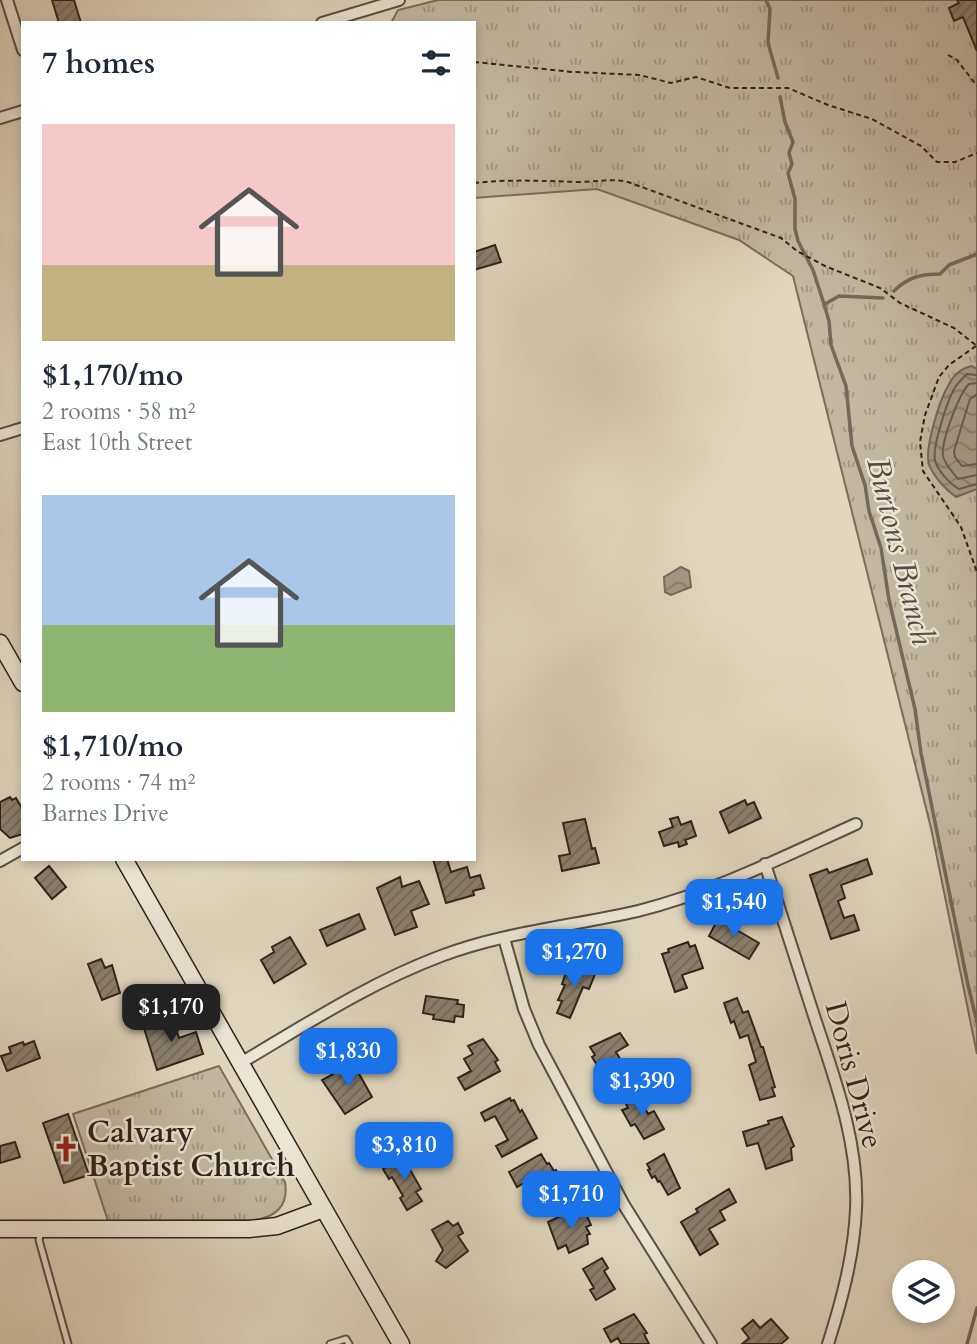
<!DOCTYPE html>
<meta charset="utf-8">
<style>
:root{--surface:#fff;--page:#f6f6f7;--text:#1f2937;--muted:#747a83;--accent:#1a73e8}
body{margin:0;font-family:Cardo,serif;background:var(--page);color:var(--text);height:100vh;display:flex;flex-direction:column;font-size:26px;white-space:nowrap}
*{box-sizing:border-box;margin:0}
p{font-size:23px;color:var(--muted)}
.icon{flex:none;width:38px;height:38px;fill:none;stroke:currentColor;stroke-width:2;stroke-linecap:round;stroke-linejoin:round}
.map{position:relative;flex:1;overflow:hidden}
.side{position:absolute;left:21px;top:21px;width:455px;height:840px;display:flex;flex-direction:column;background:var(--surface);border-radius:0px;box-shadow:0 4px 10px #0003}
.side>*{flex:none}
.tools{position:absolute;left:892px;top:1260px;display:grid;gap:14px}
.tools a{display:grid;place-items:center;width:63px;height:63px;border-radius:50%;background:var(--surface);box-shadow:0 4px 10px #0003;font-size:35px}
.price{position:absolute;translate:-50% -60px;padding:0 16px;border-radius:14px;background:var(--accent);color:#fff;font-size:23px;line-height:46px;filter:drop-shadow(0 2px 4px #0008)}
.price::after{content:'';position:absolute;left:50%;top:42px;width:21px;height:16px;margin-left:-10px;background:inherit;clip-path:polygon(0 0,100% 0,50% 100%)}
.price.selected{background:#222;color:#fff}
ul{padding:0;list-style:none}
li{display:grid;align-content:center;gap:14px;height:371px;padding:0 21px}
li span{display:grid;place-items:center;height:217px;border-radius:0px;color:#555}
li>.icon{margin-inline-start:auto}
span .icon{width:126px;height:126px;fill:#fffc;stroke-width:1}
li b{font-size:30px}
h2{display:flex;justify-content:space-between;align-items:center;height:84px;padding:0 21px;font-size:30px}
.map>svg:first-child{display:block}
</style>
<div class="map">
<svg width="977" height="1344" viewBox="0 0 977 1344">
<defs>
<pattern id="grass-tufts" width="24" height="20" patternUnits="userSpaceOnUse" patternTransform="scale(1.75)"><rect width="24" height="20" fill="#c2b8a2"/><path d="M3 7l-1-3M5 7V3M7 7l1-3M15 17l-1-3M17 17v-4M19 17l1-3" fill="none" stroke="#9e9583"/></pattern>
<pattern id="water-waves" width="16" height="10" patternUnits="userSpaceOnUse" patternTransform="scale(1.75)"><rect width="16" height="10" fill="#a39987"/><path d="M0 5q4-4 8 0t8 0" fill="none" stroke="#857c6e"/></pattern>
<pattern id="building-hatch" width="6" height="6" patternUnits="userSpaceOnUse" patternTransform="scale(1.75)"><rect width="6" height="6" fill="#8a8070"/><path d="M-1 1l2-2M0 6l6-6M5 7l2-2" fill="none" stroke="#71685b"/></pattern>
</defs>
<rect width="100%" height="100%" fill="#e0d7be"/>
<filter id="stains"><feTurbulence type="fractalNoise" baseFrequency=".00286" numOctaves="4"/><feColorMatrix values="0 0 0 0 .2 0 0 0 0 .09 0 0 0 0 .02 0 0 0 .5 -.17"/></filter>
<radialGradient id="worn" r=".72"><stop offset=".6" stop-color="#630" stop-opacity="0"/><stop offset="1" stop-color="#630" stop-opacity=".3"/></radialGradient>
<path fill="url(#grass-tufts)" stroke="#786d5e" stroke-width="2" d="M 438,0 L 977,0 L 977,1054 L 931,828 L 793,276 L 739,240 L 597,189 L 474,198 L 474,23 L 391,23 L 398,10 Z
M 219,1066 L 285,1182 C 289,1206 275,1218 253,1220 L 108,1221 L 73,1114 Z"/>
<path fill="url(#water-waves)" stroke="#74695c" stroke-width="2" d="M 972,366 L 977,369 L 977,489 L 956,497 C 945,489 933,476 929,464 C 924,449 940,399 948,386 C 953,376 961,368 972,366 Z
M 681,567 L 689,571 L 691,587 L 671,595 L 665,592 L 664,577 Z"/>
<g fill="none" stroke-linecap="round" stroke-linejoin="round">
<path stroke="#685e51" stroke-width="2" d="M 977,375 L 967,374 C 962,379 956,384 953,391 C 947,403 932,447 935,460 C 937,470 950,484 959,489 L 977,484
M 977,383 L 969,384 C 959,394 941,441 943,456 C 945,465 953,472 958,479 L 977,475
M 977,394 L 970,399 L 954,451 L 955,457 L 962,466 L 977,464"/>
<path stroke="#74695c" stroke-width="3.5" d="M 766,0 L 770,9 L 768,43 L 778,78
M 780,97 L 785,122 L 793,142 L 789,153 L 792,164 L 788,173 L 795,199 L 795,229 L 798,241 L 813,270 L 824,304 L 829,321 L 831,345 L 846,386 L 852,446 L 865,485 L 869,511 L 881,548 L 889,600 L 915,709 L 921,753 L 968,985 L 977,1022
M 894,291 C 908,277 921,274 940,274 L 949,265 L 977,254
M 825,304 L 839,296 L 883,298
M 967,1344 L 977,1308"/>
</g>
<path fill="url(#building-hatch)" stroke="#2d221b" stroke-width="2" d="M 52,0 L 74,0 L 81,23 L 59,23 Z
M 957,0 L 977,0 L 977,51 L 963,17 L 954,21 L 949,8 L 959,3 Z
M 495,245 L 501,262 L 474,270 L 474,252 Z
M 10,797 L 12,800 L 16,798 L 23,810 L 23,834 L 10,838 L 0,829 L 0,802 Z
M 745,800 L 747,805 L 754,802 L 761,818 L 729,833 L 720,812 Z
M 678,817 L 681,825 L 691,821 L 696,836 L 685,840 L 687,844 L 679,847 L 678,842 L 664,846 L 659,832 L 673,827 L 670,819 Z
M 585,819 L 592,849 L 595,848 L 599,863 L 562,871 L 559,856 L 570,854 L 563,823 Z
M 433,859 L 447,859 L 451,872 L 467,867 L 470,878 L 480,875 L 484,888 L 473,891 L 474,895 L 446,903 Z
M 867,859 L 872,874 L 841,885 L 845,898 L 838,901 L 844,918 L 854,915 L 859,930 L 831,939 L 810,875 L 827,869 L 829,873 Z
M 49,866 L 66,887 L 52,899 L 35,878 Z
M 400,877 L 402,887 L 419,881 L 429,904 L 411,911 L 417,927 L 395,935 L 377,888 Z
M 359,914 L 365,929 L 327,946 L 320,930 Z
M 718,919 L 759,943 L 749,959 L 709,936 Z
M 290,937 L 306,964 L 274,983 L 261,960 L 274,952 L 272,947 Z
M 688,942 L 690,947 L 695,945 L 703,968 L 682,975 L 687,988 L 675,992 L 662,954 L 669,952 L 668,949 Z
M 101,959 L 105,968 L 112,965 L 120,993 L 102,1000 L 88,964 Z
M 573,964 L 595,974 L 589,989 L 583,987 L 570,1018 L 557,1013 L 562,1001 L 558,1000 L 565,985 L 562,984 L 567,970 L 570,971 Z
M 426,996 L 458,1000 L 457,1004 L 464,1005 L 463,1017 L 455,1016 L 454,1022 L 433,1019 L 434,1015 L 423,1013 Z
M 737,998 L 743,1013 L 748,1011 L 761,1047 L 763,1047 L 775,1087 L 772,1088 L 775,1096 L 760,1100 L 749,1065 L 756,1062 L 748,1035 L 740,1038 L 734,1021 L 731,1023 L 724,1003 Z
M 172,1017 L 179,1038 L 196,1032 L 203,1054 L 157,1070 L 144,1028 Z
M 620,1033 L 628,1045 L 616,1052 L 626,1069 L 609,1079 L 605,1072 L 602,1073 L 592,1057 L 595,1055 L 590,1047 Z
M 483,1039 L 498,1060 L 495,1062 L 500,1071 L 465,1090 L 458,1078 L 471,1071 L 464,1059 L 473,1054 L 468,1046 Z
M 34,1041 L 40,1058 L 7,1071 L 1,1056 L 11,1053 L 9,1047 L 23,1042 L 24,1045 Z
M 353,1063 L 372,1097 L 345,1114 L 322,1080 Z
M 638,1095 L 648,1114 L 654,1111 L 664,1129 L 644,1139 L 635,1124 L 631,1126 L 622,1110 L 628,1108 L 625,1102 Z
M 510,1098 L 511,1101 L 514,1100 L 520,1112 L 522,1110 L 537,1138 L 502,1157 L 496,1146 L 508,1140 L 495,1116 L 485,1121 L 481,1113 Z
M 68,1114 L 89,1175 L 64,1183 L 43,1123 Z
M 782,1117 L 794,1146 L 791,1148 L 792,1160 L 766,1169 L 758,1143 L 747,1146 L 743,1132 L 769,1124 L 768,1121 Z
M 15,1142 L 20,1157 L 0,1163 L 0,1146 Z
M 541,1154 L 547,1164 L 549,1163 L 554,1171 L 556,1170 L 563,1183 L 560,1185 L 564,1193 L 541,1206 L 527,1181 L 517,1187 L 509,1172 Z
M 664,1154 L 680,1188 L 668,1195 L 660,1181 L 658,1182 L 655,1176 L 652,1178 L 648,1170 L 650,1169 L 647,1164 Z
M 403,1157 L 421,1189 L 416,1192 L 422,1201 L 407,1210 L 400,1198 L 403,1196 L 392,1177 L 389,1179 L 383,1169 Z
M 729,1189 L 736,1202 L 720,1211 L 725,1220 L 709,1229 L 718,1244 L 700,1255 L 681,1222 L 698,1212 L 696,1209 Z
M 584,1210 L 591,1225 L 586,1227 L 590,1234 L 587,1235 L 588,1244 L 569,1253 L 566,1245 L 558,1249 L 548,1222 L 571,1211 L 573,1216 Z
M 448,1221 L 453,1226 L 458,1223 L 463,1233 L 458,1236 L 468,1251 L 446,1268 L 436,1261 L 443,1250 L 432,1230 Z
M 602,1258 L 608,1268 L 604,1271 L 615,1289 L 596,1300 L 590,1290 L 594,1288 L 583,1269 Z
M 634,1314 L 647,1333 L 644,1334 L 649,1344 L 621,1344 L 618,1338 L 611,1342 L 604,1329 Z
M 771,1319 L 788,1338 L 781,1344 L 742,1344 L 749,1338 L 742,1329 L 753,1320 L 760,1328 Z"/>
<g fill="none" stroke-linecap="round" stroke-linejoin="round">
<g stroke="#5a4f44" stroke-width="9">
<path id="lane" d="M 41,1232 L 39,1240 L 68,1344
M 330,1344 L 346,1339 L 349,1344"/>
</g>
<g stroke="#5a4f44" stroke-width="14">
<path id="street" d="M 7,0 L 23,50
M 322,23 L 399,0
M 0,118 L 23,111
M 0,435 L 23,428
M 0,861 L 23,848
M 765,864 C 782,917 799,969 816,1022 C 836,1082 859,1145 856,1209 C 854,1255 842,1300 828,1344
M 504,938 L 524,1009 L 539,1045 L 624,1205 L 711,1344
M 239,1064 C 305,1025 369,983 441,956 C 504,932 573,926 638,911 C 714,892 785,856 856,824"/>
</g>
<g stroke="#2d221b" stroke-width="19">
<path id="secondary" d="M 0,643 L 23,683
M 124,859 L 401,1344
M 0,1229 L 249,1229 L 277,1226 L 323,1209"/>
</g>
<path stroke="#2d221b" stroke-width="2" stroke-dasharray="5 3.5" stroke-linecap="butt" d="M 948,55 L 957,60 L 977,86
M 474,62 L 573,72 L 640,75 L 671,83 L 696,77 L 730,88 L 788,88 L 828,105 L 872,119 L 921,146 L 937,162 L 955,162 L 977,153
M 474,183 C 510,179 543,181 579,182 C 596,182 611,178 628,182 L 781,238 L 797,251 L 825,266 L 880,288 L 900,303 L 954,328 L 977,346
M 976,346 L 949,365 L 939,377 L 925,415 L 920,442 L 923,471 L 961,527 L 977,572"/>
<use href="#lane" stroke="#ebe5d5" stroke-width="5"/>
<use href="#street" stroke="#ebe5d5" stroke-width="10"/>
<use href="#secondary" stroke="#ebe5d5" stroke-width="16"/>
</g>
<defs>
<g id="church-bare" transform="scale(2.1)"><path d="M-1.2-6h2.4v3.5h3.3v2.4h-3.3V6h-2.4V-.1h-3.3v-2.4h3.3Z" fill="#8f2418" stroke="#ebe5d5" stroke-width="2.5" paint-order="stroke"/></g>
</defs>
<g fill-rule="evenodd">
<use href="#church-bare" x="66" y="1149"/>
</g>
<g text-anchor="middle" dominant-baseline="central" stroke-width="5" stroke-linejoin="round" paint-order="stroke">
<g font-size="30" fill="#2d221b" stroke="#ebe5d5">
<text transform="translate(854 1075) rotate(75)">Doris Drive</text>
</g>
<g font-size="30" font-weight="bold" fill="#2d221b" stroke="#ebe5d5" text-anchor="start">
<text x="87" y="1132">Calvary<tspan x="87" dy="34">Baptist Church</tspan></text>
</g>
<g font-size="32" font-style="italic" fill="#564c41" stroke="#ebe5d5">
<text transform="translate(900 551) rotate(76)">Burtons Branch</text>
</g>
</g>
<rect width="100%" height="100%" filter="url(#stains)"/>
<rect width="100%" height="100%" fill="url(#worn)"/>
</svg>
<div class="tools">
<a><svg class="icon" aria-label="layers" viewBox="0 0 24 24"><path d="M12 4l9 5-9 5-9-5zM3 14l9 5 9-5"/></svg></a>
</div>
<b class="price" style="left:734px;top:939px">$1,540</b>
<b class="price" style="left:574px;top:989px">$1,270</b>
<b class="price selected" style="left:171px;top:1044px">$1,170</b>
<b class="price" style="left:348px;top:1088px">$1,830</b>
<b class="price" style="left:642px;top:1118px">$1,390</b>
<b class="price" style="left:404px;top:1182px">$3,810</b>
<b class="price" style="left:571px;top:1231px">$1,710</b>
<section class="side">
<h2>7 homes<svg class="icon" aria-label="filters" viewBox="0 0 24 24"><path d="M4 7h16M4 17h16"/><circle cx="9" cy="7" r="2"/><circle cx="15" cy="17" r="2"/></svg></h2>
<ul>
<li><span style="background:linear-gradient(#f6c9c9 65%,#c2b280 0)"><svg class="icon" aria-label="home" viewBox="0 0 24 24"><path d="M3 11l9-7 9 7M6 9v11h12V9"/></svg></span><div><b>$1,170/mo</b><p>2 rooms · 58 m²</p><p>East 10th Street</p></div></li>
<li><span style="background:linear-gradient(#a9c7e8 60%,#8fb573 0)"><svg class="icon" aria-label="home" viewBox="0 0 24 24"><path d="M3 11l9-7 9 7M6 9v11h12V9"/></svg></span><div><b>$1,710/mo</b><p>2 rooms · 74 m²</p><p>Barnes Drive</p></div></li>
</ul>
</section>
</div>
